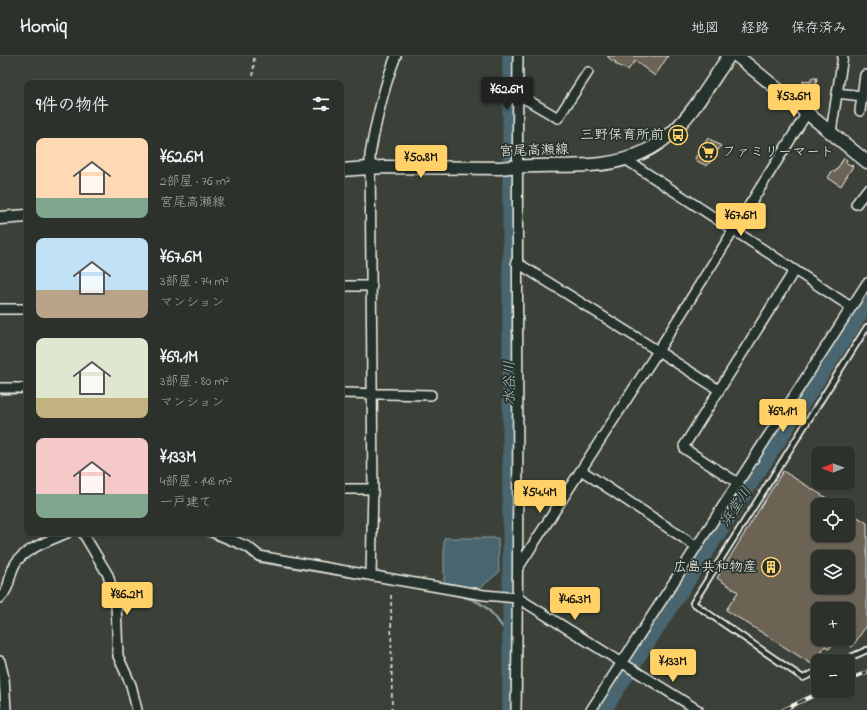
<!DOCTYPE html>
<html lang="ja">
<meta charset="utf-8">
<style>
:root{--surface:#2c312b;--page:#383d37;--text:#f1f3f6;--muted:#a6a9a9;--line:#484c47;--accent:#ffd166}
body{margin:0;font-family:"Indie Flower","Klee One",sans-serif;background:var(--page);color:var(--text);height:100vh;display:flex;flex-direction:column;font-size:15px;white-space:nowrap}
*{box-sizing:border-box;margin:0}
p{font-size:13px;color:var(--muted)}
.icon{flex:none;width:22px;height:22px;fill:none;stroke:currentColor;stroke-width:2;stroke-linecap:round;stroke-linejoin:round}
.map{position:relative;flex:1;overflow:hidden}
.details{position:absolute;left:24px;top:24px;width:320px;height:456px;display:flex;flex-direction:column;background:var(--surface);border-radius:8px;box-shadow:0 1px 3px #0004,0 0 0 1px var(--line)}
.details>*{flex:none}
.needle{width:26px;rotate:269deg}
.fabs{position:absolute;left:811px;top:390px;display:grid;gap:8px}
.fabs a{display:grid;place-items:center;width:44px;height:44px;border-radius:8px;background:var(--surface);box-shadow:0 1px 3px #0004,0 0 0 1px var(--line);font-size:20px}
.price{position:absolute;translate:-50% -34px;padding:0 9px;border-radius:4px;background:var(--accent);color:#111;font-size:13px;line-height:26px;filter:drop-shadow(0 1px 2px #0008)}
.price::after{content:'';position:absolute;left:50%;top:24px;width:12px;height:9px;margin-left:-6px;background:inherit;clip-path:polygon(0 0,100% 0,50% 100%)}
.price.current{background:#222;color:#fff}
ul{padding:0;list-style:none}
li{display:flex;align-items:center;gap:12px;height:100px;padding:0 12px}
li span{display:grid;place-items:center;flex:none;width:112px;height:80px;border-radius:8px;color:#555}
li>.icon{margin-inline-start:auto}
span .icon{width:48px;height:48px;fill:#fffc;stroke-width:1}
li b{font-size:17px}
h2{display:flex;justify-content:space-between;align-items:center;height:48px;padding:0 12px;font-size:17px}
header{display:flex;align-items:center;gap:24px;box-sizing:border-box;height:56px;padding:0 20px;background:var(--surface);border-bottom:1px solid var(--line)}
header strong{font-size:19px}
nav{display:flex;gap:22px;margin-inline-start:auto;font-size:14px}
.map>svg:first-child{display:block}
</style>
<header>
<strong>Homiq</strong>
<nav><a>地図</a><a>経路</a><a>保存済み</a></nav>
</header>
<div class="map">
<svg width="867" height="654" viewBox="0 0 867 654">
<rect width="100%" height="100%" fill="#3b4139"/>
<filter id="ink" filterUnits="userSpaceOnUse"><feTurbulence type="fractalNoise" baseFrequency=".025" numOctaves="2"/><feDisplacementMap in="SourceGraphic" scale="8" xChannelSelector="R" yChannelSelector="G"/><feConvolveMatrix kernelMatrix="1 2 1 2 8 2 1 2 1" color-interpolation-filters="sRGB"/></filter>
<g filter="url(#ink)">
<path fill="#49666f" stroke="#8d9e9f" d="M 444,482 L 498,482 L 499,516 L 479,533 L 444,526 Z"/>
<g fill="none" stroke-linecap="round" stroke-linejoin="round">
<path stroke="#8d9e9f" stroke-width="2.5" d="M 0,338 L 27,337
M 200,477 L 243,494 C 250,498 253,504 260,506 L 364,523
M 451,538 C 486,544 490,554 510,581"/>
<path stroke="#49666f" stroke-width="15" d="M 510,654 L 510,0
M 604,654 L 867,248"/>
</g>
<path fill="#6c6355" stroke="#f4f1e8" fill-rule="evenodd" d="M 607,0 L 668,0 L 655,20 L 635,5 L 628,14 L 615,8 L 616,6 L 611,4 Z
M 811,22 L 817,22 L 814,41 L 803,41 L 803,38 L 800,37 L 800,32 L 803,32 L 803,25 L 811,26 Z
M 708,82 L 721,90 L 707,110 L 697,105 L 695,102 Z
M 844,102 L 847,104 L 846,107 L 853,110 L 841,130 L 828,122 L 832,115 L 835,116 Z
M 783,415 L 838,449 L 818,449 L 818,479 L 848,479 L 848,455 L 867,467 L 867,569 L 852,591 L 840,583 L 848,583 L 848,553 L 818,553 L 818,583 L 836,583 L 829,593 L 825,590 L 813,609 L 726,554 L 738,536 L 717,522 ZM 818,501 L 848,501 L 848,531 L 818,531 Z"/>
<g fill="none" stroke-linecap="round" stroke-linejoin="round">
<g stroke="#f4f1e8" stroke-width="8">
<path id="service" d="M 842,605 L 867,594
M 818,615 L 803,622 L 693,547 L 867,271"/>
</g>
<g stroke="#f4f1e8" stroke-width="12">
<path id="minor" d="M 837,37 L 862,40
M 517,38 L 558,62 L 588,16
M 860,55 L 865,19
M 831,76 L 843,0
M 625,103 L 851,251
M 856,148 L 867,134
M 516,206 L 658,295 L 581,414 L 697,491
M 341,230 L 372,230
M 0,253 L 27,253
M 0,332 L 27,332
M 719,334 L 658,295 L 807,57
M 341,337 L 431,339
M 738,427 L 685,393 L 684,390 L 794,215
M 341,433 L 373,433
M 83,477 L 108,519 L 116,548 L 118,600 L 131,629 L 137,654
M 215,477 L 248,491 L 259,500 L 484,539 L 518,542 L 698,654
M 518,512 L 581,414
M 371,519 L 373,433 L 370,99 C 376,65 383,32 396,0
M 0,542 C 11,531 8,522 14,510 C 21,494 51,484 67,477
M 0,605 L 4,622 L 6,654
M 516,654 C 520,436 516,218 518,0
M 591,654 L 867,227"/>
</g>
<g stroke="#f4f1e8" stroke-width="15">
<path id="secondary" d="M 737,0 L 867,106
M 341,114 L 383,111 L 500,112 C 531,108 561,111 591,109 C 669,104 690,57 729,0
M 0,162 L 27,160"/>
</g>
<path stroke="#f4f1e8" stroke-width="1.5" stroke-dasharray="4 3" stroke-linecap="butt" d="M 253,27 L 254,0
M 391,539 L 392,654"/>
<use href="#service" stroke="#26332d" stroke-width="4.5"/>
<use href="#minor" stroke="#26332d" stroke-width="9"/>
<use href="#secondary" stroke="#26332d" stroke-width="12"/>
<g stroke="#f4f1e8" stroke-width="4">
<path id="rail" d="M 848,624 L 867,616
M 783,654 L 823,635"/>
</g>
<use href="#rail" stroke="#26332d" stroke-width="2.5" stroke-dasharray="8" stroke-linecap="butt"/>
</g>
</g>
<defs>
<g id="bus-ring" transform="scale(1)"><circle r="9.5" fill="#26332d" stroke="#ffd166" stroke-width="1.5"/><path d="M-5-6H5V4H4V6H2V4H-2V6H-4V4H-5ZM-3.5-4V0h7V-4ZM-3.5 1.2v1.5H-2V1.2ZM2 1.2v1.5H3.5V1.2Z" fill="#ffd166"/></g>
<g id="supermarket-ring" transform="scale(1)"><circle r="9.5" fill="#26332d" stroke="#ffd166" stroke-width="1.5"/><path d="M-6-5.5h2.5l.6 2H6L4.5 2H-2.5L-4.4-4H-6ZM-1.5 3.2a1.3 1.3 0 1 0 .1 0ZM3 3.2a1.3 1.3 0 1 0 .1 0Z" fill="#ffd166"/></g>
<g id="building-ring" transform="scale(1)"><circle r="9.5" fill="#26332d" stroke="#ffd166" stroke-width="1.5"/><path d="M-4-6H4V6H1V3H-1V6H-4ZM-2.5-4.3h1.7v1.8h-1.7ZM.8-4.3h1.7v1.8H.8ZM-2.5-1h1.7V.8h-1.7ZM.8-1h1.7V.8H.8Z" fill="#ffd166"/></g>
</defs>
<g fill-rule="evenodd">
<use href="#bus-ring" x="678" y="79"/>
<use href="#supermarket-ring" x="708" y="96"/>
<use href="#building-ring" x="771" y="511"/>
</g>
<g text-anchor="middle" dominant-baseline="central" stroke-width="3.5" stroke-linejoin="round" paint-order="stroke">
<g font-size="14" fill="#f4f1e8" stroke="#26332d" text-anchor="end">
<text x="664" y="79">三野保育所前</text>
<text x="722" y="96" text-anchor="start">ファミリーマート</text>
<text x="757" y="511">広島共和物産</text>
</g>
<g font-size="14" fill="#f4f1e8" stroke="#26332d">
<text transform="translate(534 95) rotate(-2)">宮尾高瀬線</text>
</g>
<g font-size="15" font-style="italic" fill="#b0b9b8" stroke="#26332d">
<text transform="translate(510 327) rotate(-90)">水谷川</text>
<text transform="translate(736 451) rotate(-57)">浜堂川</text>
</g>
</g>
</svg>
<div class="fabs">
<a><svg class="needle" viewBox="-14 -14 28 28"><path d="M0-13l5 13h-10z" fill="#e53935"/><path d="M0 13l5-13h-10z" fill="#a6a9a9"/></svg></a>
<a><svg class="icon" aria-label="locate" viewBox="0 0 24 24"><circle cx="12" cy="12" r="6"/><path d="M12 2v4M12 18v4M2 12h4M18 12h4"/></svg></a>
<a><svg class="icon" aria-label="layers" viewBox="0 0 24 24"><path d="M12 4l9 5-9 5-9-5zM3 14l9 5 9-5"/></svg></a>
<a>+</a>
<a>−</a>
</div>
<b class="price current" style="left:507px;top:55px">¥62.6M</b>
<b class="price" style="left:794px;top:62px">¥53.6M</b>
<b class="price" style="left:421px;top:123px">¥50.8M</b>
<b class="price" style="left:741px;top:181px">¥67.6M</b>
<b class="price" style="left:783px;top:377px">¥69.1M</b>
<b class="price" style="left:540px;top:458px">¥54.4M</b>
<b class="price" style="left:127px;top:560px">¥86.2M</b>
<b class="price" style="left:575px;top:565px">¥46.3M</b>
<b class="price" style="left:673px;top:627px">¥133M</b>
<section class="details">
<h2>9件の物件<svg class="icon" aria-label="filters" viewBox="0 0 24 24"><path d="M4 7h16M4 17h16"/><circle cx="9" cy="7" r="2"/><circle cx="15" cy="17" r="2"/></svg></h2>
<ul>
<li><span style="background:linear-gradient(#ffd9b3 75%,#7fa58c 0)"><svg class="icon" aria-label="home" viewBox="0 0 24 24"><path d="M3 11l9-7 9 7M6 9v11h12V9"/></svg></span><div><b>¥62.6M</b><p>2部屋 · 76 m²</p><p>宮尾高瀬線</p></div></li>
<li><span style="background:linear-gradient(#bfe0f5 65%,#b9a48a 0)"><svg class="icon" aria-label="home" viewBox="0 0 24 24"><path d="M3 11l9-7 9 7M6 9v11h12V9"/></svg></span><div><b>¥67.6M</b><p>3部屋 · 74 m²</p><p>マンション</p></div></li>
<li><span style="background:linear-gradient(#dfe7d0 75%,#c2b280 0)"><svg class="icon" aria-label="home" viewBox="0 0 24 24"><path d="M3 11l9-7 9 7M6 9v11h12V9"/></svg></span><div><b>¥69.1M</b><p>3部屋 · 80 m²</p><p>マンション</p></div></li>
<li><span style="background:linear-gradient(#f6c9c9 70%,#7fa58c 0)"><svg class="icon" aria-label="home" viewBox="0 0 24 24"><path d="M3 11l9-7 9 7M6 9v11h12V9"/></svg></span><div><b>¥133M</b><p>4部屋 · 148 m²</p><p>一戸建て</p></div></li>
</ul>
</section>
</div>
